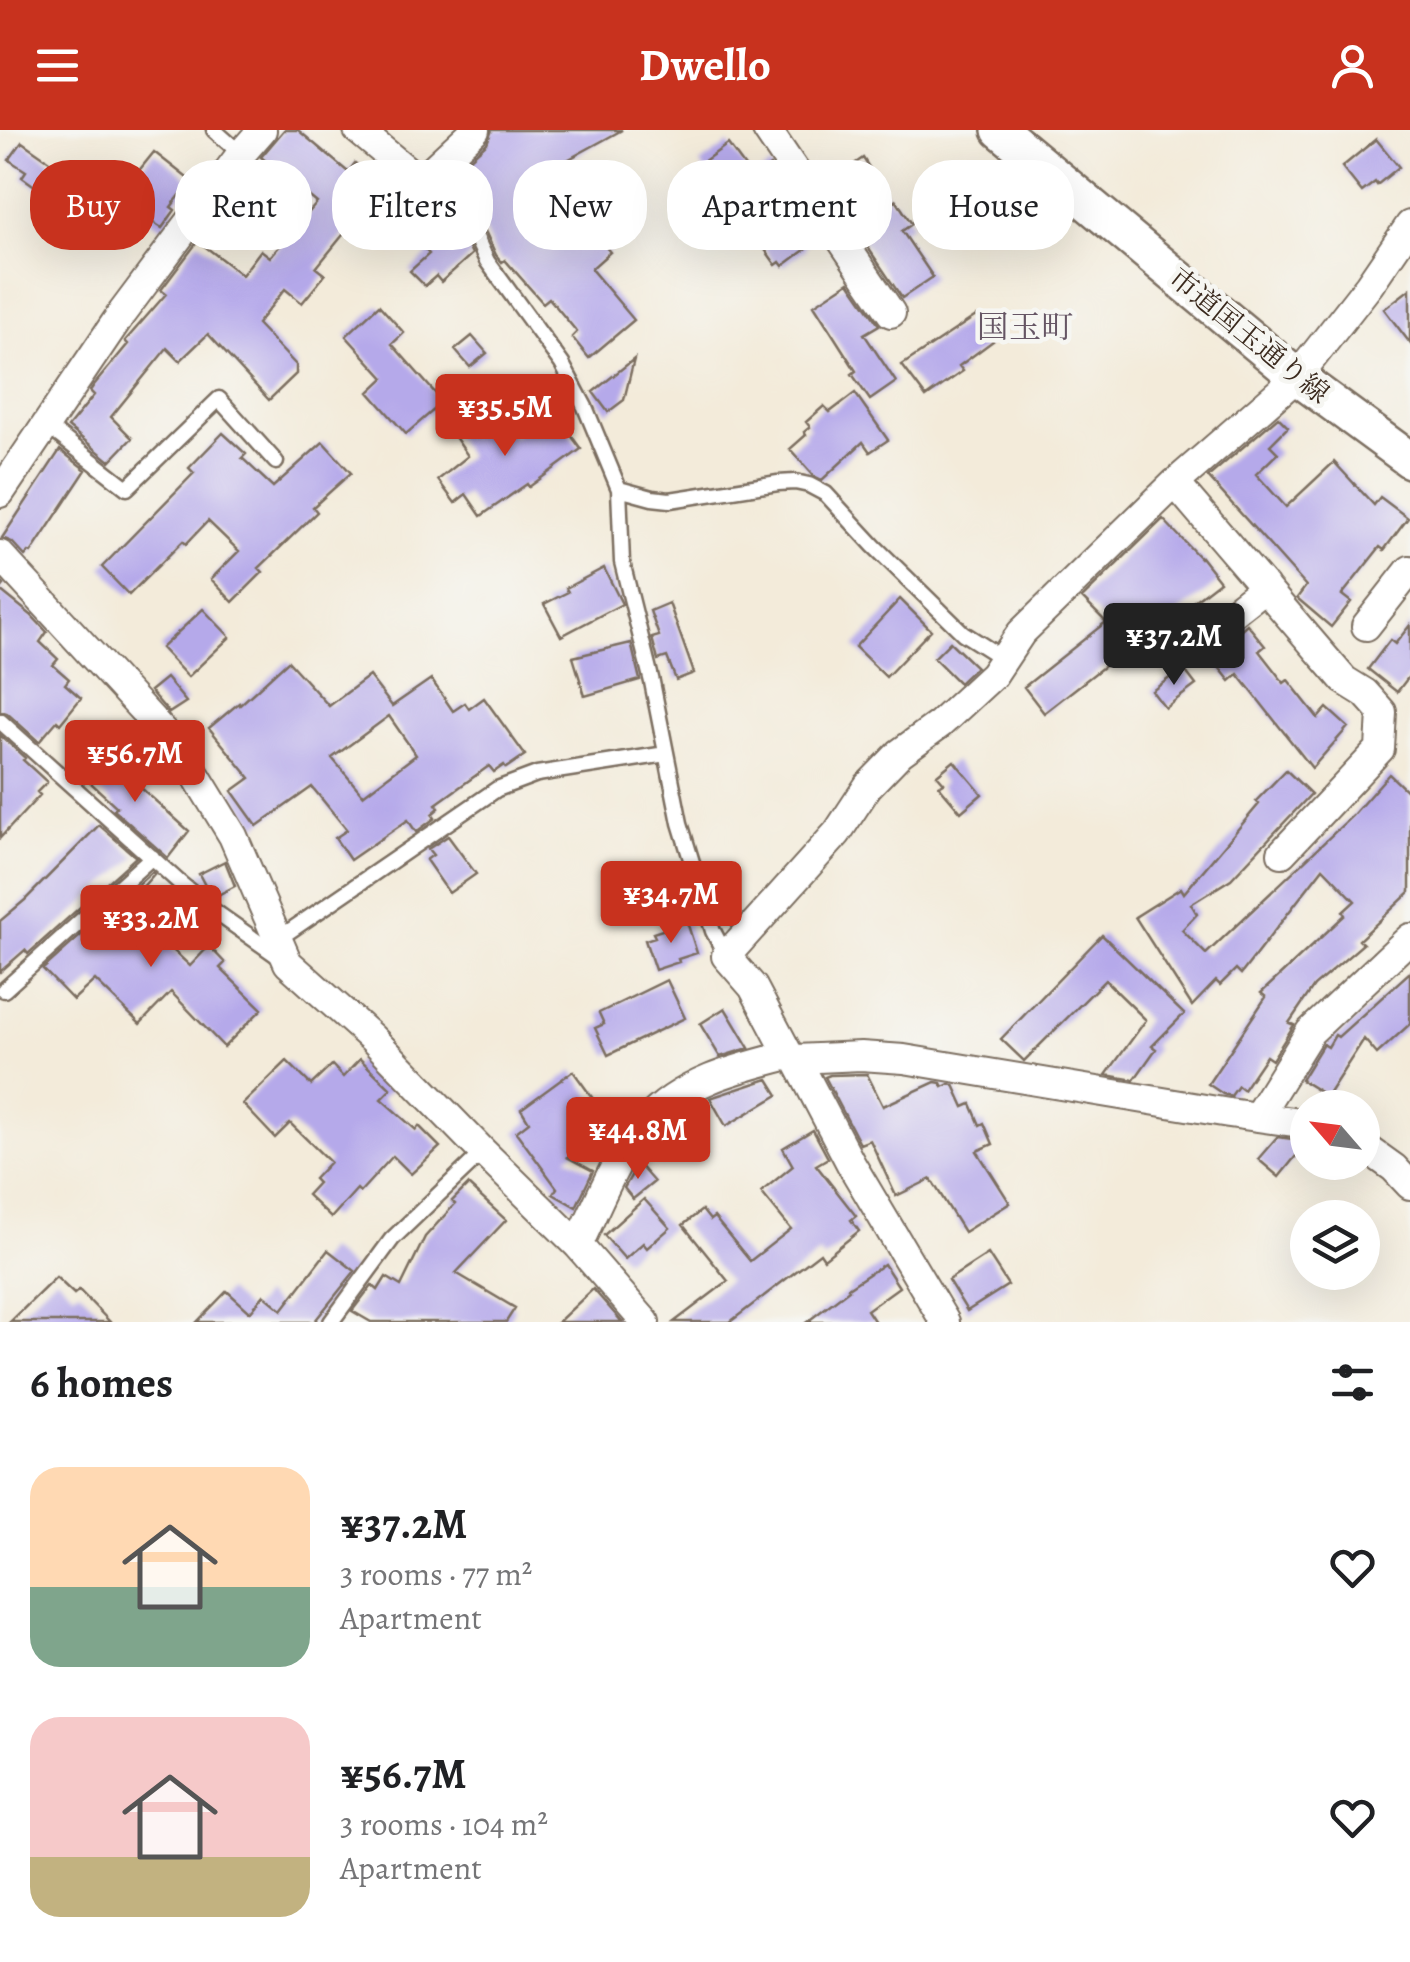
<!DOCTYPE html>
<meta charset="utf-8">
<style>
:root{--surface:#fff;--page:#f2f2f2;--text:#202124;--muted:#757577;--accent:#c8321e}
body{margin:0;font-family:Alegreya,"Noto Serif JP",serif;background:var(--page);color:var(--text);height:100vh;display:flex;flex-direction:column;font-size:38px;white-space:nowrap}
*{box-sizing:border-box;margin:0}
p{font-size:32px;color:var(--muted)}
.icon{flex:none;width:55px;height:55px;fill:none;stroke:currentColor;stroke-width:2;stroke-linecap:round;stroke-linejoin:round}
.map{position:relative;height:1192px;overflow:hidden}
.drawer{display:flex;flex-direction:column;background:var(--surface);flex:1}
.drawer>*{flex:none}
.hud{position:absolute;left:30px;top:30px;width:1350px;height:90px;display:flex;gap:20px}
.needle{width:65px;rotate:298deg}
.buttons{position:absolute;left:1290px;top:960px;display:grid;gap:20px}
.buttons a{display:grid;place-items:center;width:90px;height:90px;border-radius:50%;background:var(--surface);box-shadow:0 10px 40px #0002;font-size:50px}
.price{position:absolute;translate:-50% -85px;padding:0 22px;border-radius:10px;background:var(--accent);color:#fff;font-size:32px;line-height:65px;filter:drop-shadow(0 2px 5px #0008)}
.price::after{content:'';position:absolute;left:50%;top:60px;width:30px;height:22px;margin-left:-15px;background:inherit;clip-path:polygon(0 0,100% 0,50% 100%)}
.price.active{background:#222;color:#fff}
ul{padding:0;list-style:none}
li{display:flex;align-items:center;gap:30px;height:250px;padding:0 30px}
li span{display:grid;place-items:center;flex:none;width:280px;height:200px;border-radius:30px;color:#555}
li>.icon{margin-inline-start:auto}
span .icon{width:120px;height:120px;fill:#fffc;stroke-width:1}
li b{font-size:42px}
h2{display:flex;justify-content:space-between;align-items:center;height:120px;padding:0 30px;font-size:42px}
.tag{padding:0 35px;border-radius:40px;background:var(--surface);box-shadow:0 10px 40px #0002;font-size:35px;line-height:90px}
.tag.active{background:var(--accent);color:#fff}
header{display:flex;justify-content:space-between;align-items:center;height:130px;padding:0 30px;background:var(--accent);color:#fff;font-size:45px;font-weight:700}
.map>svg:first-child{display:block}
</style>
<header><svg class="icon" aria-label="menu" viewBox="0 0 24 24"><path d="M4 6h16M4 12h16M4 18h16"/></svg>Dwello<svg class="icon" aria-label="person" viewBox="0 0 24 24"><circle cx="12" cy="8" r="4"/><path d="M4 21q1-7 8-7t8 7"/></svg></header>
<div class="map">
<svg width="1410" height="1192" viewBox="0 0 1410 1192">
<rect width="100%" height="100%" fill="#f6f6f2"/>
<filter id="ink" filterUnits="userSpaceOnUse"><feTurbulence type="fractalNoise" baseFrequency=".01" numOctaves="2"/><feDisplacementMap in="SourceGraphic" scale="20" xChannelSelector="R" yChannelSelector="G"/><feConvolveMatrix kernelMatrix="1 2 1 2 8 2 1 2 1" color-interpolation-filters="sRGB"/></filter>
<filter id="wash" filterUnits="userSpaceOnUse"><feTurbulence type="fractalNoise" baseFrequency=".0048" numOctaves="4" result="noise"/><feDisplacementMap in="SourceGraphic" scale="40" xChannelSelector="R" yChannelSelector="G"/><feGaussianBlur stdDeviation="2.25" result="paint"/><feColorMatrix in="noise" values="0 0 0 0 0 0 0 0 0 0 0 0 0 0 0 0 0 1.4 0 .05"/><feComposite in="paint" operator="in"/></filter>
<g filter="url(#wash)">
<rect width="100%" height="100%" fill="#f3ebda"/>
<g id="blocks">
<path fill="#b5a9ea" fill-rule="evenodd" d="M 284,0 L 298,0 L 348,42 L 355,33 L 378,52 L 361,73 L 377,87 L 359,110 L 347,100 L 316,138 L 325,145 L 302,173 L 285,159 L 257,194 L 296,235 L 296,244 L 269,270 L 208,204 L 180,231 L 167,218 L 111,287 L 132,308 L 110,331 L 68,297 L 94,265 L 90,261 L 94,255 L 128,214 L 125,211 L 166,164 L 161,160 L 198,111 L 242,145 L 261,120 L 270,127 L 317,73 L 261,27 Z
M 492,0 L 622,0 L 558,35 L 604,86 L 590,98 L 610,122 L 591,139 L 634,190 L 589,228 L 572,207 L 577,202 L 549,168 L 543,173 L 505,130 L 502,132 L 496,125 L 474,77 L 454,50 L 460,45 L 456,41 L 487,13 Z
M 1376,9 L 1399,37 L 1377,55 L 1375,52 L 1362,62 L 1342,37 Z
M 22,12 L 65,42 L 66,40 L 70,42 L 76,33 L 114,60 L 82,107 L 42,80 L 50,67 L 22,47 L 26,41 L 9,30 Z
M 728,14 L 753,48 L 770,36 L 818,106 L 804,116 L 806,119 L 783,136 L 780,132 L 776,135 L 756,107 L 759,104 L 719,49 L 713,53 L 700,34 Z
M 154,22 L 191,51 L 171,77 L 175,80 L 162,98 L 116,69 Z
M 863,28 L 892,73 L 896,70 L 912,94 L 902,101 L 933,147 L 902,168 L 825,54 Z
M 440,69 L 455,88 L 472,124 L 441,152 L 436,146 L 425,156 L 410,141 L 429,124 L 406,98 Z
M 849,152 L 879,195 L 864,204 L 896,252 L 870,270 L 852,244 L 856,241 L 814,175 Z
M 1410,159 L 1410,213 L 1384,179 Z
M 379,175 L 404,203 L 392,214 L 443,272 L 406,304 L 369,262 L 384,248 L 346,206 Z
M 976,186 L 993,211 L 959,236 L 963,241 L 926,267 L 902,235 Z
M 472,206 L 487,223 L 470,237 L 455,220 Z
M 634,229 L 624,270 L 608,282 L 593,262 Z
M 855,263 L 888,310 L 870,322 L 863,312 L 822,350 L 814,346 L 790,319 L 806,305 L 804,302 L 810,297 L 806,292 L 824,276 L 830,282 Z
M 492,276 L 513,307 L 522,300 L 524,303 L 554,282 L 581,319 L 529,357 L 527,354 L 481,386 L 466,364 L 455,373 L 438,350 L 468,326 L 453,304 Z
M 1278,287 L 1288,297 L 1270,315 L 1278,323 L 1256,344 L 1286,377 L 1334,332 L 1374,375 L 1380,367 L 1408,388 L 1384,420 L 1380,417 L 1342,465 L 1351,472 L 1331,497 L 1297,468 L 1306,456 L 1208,347 Z
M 223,303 L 246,324 L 242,328 L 273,357 L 323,312 L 351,343 L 313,377 L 317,382 L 259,438 L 263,442 L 233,472 L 211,449 L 239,421 L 208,391 L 186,414 L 183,411 L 129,465 L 102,437 L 194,343 L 189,338 Z
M 60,320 L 86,340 L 31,423 L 29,422 L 25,426 L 12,412 L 2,408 Z
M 1163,389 L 1200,428 L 1201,427 L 1220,451 L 1165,493 L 1131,524 L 1121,523 L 1044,583 L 1024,557 L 1106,492 L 1082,468 Z
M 604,438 L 622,474 L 561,506 L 544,474 L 568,462 L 566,458 Z
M 0,451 L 4,455 L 0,460 L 31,485 L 47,502 L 40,512 L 58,529 L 53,535 L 69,549 L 65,554 L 81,568 L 60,594 L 57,591 L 39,612 L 7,583 L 0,581 Z
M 900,469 L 931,500 L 886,547 L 855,517 Z
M 669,473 L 694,543 L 676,550 L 667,527 L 658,530 L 652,508 L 659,506 L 650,481 Z
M 203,479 L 230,507 L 188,547 L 161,518 Z
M 1247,494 L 1265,516 L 1259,521 L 1284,553 L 1288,550 L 1318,588 L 1327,578 L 1348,597 L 1312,638 L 1238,544 L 1230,551 L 1210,526 Z
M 1410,495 L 1410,545 L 1397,562 L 1368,539 L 1390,510 L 1395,514 Z
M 950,512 L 976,537 L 959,553 L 934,528 Z
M 631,513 L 640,550 L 585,566 L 573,527 Z
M 288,531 L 329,576 L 369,546 L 392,576 L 431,549 L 453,581 L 465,573 L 469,579 L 484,568 L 525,625 L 506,638 L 504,635 L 494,642 L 489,636 L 436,674 L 439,678 L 432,684 L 435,688 L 416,702 L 408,690 L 350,730 L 335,708 L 347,700 L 312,657 L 257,696 L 232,661 L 250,648 L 209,598 L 239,573 L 240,575 ZM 389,586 L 416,625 L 363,665 L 332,628 Z
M 1183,538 L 1196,555 L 1165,578 L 1152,561 Z
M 166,548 L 186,572 L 169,583 L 150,561 Z
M 0,605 L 25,628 L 23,630 L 47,652 L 37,662 L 40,665 L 0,708 Z
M 100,621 L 189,701 L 168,728 L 114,680 L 117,677 L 80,643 Z
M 954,631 L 982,664 L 961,682 L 939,656 L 944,653 L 937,645 Z
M 1286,640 L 1311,664 L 1231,749 L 1191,774 L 1197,784 L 1182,800 L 1206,824 L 1352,686 L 1389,644 L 1410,664 L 1410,762 L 1359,810 L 1363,814 L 1314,856 L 1289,893 L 1294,895 L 1272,930 L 1266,926 L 1243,960 L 1238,956 L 1231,966 L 1223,964 L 1208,954 L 1266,867 L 1261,863 L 1345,785 L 1343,782 L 1355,771 L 1323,738 L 1241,844 L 1236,839 L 1220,855 L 1216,851 L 1192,876 L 1135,787 L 1181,758 L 1184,763 L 1259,674 L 1256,671 Z
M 99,695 L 136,727 L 28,824 L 25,820 L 0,842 L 0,791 L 25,770 Z
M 448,706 L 476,744 L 449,763 L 426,730 L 433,725 L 428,719 Z
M 225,731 L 235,756 L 214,767 L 209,763 L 199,744 Z
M 152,742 L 154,744 L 115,788 L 171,759 L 178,765 L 146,795 L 190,836 L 209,816 L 225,833 L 220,838 L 262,879 L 224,917 L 171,862 L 140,894 L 95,850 L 73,870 L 43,839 Z
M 687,792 L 697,823 L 678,829 L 679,832 L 655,840 L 645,810 L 655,807 L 653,803 Z
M 1102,805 L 1184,884 L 1152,916 L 1156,919 L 1134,950 L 1106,945 L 1146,890 L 1105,850 L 1024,931 L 1001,909 Z
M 1410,842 L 1410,894 L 1377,924 L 1364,909 L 1327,966 L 1301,950 L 1323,914 L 1328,917 L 1335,905 L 1338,907 Z
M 667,850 L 685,888 L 608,925 L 595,898 L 604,894 L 599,883 Z
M 725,878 L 749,918 L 720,927 L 700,894 Z
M 360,929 L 391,959 L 381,969 L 416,1000 L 419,996 L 440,1017 L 411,1044 L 393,1026 L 360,1062 L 357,1059 L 331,1088 L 307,1065 L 318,1053 L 314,1049 L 330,1032 L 290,993 L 275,1008 L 243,974 L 287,931 L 311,955 L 332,935 L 343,947 Z
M 573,941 L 612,995 L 567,1027 L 593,1041 L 576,1077 L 553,1064 L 557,1058 L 516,1002 L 529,992 L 521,979 Z
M 867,944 L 883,976 L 935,952 L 941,953 L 943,957 L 949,954 L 954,955 L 964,977 L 971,974 L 980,995 L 984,993 L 993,1014 L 977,1021 L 1010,1073 L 964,1102 L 931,1049 L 896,1066 L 870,1010 L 860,1014 L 825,947 L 830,945 Z
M 768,949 L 778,965 L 726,996 L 710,968 Z
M 813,1000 L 828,1028 L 816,1035 L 856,1086 L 851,1090 L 859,1101 L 824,1129 L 820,1123 L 730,1192 L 674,1192 L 728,1151 L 683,1095 L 702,1080 L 710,1090 L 714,1087 L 750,1131 L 791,1099 L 761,1062 L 793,1036 L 783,1018 Z
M 1277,1007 L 1308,1011 L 1279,1047 L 1258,1029 Z
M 639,1035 L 654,1052 L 633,1069 L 624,1058 L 635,1039 Z
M 468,1055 L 506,1090 L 456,1143 L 515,1178 L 506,1192 L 371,1192 L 352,1181 L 372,1155 L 378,1160 L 386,1147 L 401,1156 L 425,1107 L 455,1074 L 452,1071 Z
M 644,1069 L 670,1098 L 647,1118 L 643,1113 L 625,1129 L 604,1105 Z
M 328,1120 L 355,1141 L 314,1192 L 197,1192 L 227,1161 L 250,1182 L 264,1165 L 282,1180 Z
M 988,1124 L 1008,1155 L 967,1181 L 948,1150 Z
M 884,1134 L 899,1157 L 867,1180 L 875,1192 L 807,1192 L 849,1160 L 848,1158 Z
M 56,1147 L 74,1164 L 79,1160 L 110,1192 L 10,1192 Z
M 593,1159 L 622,1192 L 558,1192 Z"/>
</g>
</g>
<g filter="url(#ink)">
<use href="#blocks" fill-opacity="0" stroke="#7b6e60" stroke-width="2.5"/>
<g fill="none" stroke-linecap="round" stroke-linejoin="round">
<g stroke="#7b6e60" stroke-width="19">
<path id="service" d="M 214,0 L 241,24
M 431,41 L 464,82 L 487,131 L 562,234 L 585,277 L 619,359 L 622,432 L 652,552 L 680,693 L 713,801 L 726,826
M 46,295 L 127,358 L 219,269 L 276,332
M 619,359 L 652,368 L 670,370 L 778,353 L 795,352 L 809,355 L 826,364 L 874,416 L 963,503 L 1004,529
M 0,591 L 181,754 L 214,781 L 282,829
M 278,809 L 497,659 L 537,644 L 666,624
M 4,860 L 152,727
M 331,1192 L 392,1109 L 483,1022"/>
</g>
<g stroke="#7b6e60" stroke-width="32">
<path id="minor" d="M 358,0 L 417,49 L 431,41 L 475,0
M 767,0 L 891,183
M 1175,353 L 1344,550 L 1365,563 L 1382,582 L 1380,619 L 1282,723
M 0,363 L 122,183 L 241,24 L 262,0
M 0,425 L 166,605 L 192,639 L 233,706 L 288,833 L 372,908 L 483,1022 L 578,1115 L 645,1192
M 1366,496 L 1410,440
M 1183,521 L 1265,457
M 789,925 L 753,857 L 726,826 L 837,703 L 868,656 L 900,623 L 940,594 L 993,545 L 1021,503 L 1175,353 L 1297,247 L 1369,155 L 1410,95
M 796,929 L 851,1034 L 945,1192
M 1257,987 L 1310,902 L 1410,808
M 1362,1015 L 1394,1038 L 1410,1055
M 578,1115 C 598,1074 615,1027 645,993 C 681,952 738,938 789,925 L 796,929 L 861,926 L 904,929 L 1229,983 L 1308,994"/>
</g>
<g stroke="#7b6e60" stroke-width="40">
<path id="tertiary" d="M 1000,0 L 1297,247 L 1410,330"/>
</g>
<use href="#service" stroke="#fff" stroke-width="14"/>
<use href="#minor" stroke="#fff" stroke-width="28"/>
<use href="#tertiary" stroke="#fff" stroke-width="35"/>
</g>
</g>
<g text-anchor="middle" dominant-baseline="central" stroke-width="9" stroke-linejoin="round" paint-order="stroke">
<g font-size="28" fill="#3b2a1e" stroke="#f6f6f2">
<text transform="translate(1249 206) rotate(39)">市道国玉通り線</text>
</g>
<g font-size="32" fill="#665665" stroke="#f6f6f2">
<text x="1025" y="197">国玉町</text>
</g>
</g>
</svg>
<div class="buttons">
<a><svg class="needle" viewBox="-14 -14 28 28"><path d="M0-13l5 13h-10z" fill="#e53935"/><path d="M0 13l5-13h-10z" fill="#757577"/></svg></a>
<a><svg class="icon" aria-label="layers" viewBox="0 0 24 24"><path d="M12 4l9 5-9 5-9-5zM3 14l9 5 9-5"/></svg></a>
</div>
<b class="price" style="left:505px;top:329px">¥35.5M</b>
<b class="price active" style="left:1174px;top:558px">¥37.2M</b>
<b class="price" style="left:135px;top:675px">¥56.7M</b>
<b class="price" style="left:671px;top:816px">¥34.7M</b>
<b class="price" style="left:151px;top:840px">¥33.2M</b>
<b class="price" style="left:638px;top:1052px">¥44.8M</b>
<div class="hud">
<a class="tag active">Buy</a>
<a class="tag">Rent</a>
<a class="tag">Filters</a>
<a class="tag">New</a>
<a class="tag">Apartment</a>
<a class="tag">House</a>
</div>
</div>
<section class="drawer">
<h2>6 homes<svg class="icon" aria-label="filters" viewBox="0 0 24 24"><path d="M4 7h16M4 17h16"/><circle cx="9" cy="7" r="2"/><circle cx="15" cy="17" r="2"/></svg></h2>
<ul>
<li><span style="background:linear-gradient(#ffd9b3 60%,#7fa58c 0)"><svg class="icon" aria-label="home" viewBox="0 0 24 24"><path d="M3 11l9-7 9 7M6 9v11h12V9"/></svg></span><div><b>¥37.2M</b><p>3 rooms · 77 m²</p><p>Apartment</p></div><svg class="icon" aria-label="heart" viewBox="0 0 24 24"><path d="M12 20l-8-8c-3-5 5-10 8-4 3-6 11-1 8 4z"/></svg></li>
<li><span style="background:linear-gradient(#f6c9c9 70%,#c2b280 0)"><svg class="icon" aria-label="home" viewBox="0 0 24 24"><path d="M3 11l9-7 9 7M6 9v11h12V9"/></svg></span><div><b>¥56.7M</b><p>3 rooms · 104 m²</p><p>Apartment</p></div><svg class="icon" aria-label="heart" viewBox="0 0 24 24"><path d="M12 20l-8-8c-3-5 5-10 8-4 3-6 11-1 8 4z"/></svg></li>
</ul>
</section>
